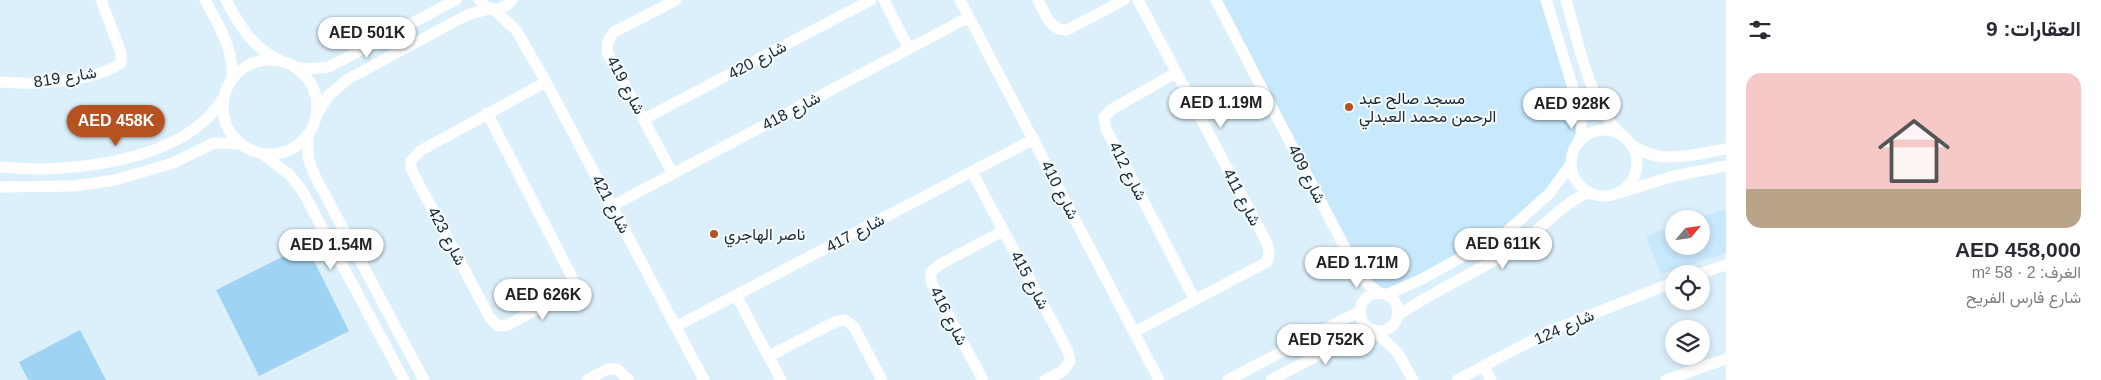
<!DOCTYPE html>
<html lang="ar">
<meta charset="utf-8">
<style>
:root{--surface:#fff;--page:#f2f2f3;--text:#2b2b33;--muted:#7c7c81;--line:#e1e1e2;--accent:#b6521f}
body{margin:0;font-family:Arial,Vazirmatn,sans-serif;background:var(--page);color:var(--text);direction:rtl;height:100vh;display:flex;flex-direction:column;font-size:19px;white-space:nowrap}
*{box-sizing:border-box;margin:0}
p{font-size:16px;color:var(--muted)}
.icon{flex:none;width:28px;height:28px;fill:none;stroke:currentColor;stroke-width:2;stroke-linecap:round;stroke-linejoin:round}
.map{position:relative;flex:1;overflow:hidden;direction:ltr}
.sheet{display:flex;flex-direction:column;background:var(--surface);width:375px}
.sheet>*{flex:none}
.needle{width:32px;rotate:61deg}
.controls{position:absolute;left:1665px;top:210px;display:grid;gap:10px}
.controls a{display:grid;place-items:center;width:45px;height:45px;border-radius:50%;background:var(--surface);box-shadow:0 2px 8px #0003;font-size:25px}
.price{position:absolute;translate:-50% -42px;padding:0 11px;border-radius:18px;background:#fff;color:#222;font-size:16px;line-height:32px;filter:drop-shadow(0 1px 2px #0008)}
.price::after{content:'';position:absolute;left:50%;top:30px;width:15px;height:11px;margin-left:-8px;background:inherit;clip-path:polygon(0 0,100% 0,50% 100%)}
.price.selected{background:var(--accent);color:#fff}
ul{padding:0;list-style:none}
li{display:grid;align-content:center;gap:10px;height:265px;padding:0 20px}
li+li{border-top:1px solid var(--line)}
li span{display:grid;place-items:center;height:155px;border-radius:15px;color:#555}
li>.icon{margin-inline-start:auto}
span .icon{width:90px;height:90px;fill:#fffc;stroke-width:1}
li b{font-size:21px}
h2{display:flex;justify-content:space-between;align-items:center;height:60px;padding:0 20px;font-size:21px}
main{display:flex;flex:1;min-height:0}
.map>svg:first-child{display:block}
</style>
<main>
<section class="sheet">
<h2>العقارات: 9<svg class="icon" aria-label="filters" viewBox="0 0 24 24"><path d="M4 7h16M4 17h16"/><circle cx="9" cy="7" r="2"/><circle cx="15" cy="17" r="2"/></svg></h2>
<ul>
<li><span style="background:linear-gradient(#f6c9c9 75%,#b9a48a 0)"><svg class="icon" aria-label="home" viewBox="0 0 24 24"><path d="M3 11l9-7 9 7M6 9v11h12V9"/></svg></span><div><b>AED 458,000</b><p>الغرف: 2 · 58 m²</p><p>شارع فارس الفريح</p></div></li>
</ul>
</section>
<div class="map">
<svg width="1726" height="380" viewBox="0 0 1726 380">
<rect width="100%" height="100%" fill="#dcf0fc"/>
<path fill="#c8e8fc" d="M 1216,0 L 1546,0 L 1580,111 L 1571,164 L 1505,233 L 1386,295 L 1368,284 Z
M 1726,209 L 1726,253 L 1661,274 L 1646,236 L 1674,226 L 1674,246 L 1701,246 L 1701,219 L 1696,219 Z"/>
<path fill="#9ed3f3" d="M 306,245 L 349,331 L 259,376 L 216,290 Z
M 80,330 L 106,380 L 28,380 L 19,362 Z"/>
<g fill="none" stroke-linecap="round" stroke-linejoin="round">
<path stroke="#fff" stroke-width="11" d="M 205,0 C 219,26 234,49 232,79
M 226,0 C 239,25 252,47 279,60
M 479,0 C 489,12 502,12 512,0
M 884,0 L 909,49
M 960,0 L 1159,380
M 1038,0 C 1045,13 1050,31 1067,30 L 1124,0
M 1216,0 L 1356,269 L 1368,284 L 1380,294
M 1546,0 L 1580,111 L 1582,134 L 1578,142
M 1566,0 C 1577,38 1591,107 1620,133
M 494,10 L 516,30 L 546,82 L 704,380
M223 107a47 47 0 1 1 94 0a47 47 0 1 1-94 0Z
M 295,67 L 305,69 L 329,67 L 456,0
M 1176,73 L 1112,109 L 1104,117 L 1106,129 L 1195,300
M 0,82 C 35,85 91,83 121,63 L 121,53 L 101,0
M 318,113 L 328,96 L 348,79 L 467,15 L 489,9
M 487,113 L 572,277 L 573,286 L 566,293 L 508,325 L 498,326 L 490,318 L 411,169 L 411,161 L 420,151 L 546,82
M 644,119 L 871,0
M1571 163a33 33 0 1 1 66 0a33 33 0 1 1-66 0Z
M 308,136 L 308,158 L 315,176 L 424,380
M 1632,145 C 1660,166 1694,154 1726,149
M 264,155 L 290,175 L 303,192 L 404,380
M 0,167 C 67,174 186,162 223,98
M 972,172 L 1068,351 L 1070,361 L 1063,371 L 1045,380
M 673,174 L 607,52 L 608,41 L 614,32 L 676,0
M 0,187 L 74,186 L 115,180 L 173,163 L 214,143 L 239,144
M 1622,192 L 1674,176 L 1726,166
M 612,206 L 969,17
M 1699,274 L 1726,265
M1360 312a19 19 0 1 1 38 0a19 19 0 1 1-38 0Z
M 736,295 L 781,380
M 1386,295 L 1422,279 L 1505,233 L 1549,194 L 1571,164
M 1397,316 C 1434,290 1476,273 1513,249 C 1540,231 1559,206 1589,192
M 677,326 L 1034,139
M 1375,331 L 1397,352 L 1413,380
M 1134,332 L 1267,262 L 1269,255 L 1268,245 L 1138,0
M 769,356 L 837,321 L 845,320 L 854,327 L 882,380
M 1484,367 L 1491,380
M 587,380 L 608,369 L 617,369 L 629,380
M 983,380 L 931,282 L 931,272 L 939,265 L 1003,231
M 1228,380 L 1360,311
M 1271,380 L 1369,328
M 1457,380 L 1550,331 L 1674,282
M 1666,380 L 1726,359"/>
</g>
<g fill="#b6521f" stroke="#f4fbff" stroke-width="2">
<circle cx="1349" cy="107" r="5"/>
<circle cx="714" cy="234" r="5"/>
</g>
<g text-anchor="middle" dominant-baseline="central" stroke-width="4" stroke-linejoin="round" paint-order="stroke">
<g font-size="16" fill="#1a262e" stroke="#f4fbff">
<text transform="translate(757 60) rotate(-28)">شارع 420</text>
<text transform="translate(65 77) rotate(-9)">شارع 819</text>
<text transform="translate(626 85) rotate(62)">شارع 419</text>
<text transform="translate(791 111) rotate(-28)">شارع 418</text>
<text transform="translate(1128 171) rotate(63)">شارع 412</text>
<text transform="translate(1307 174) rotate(63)">شارع 409</text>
<text transform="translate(1060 190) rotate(63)">شارع 410</text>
<text transform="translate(1242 197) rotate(62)">شارع 411</text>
<text transform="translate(611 204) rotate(62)">شارع 421</text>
<text transform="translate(855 233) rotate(-28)">شارع 417</text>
<text transform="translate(447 236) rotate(62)">شارع 423</text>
<text transform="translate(1030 280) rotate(62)">شارع 415</text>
<text transform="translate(949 316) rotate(63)">شارع 416</text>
<text transform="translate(1564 327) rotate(-24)">شارع 124</text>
</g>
<g font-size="16" fill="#1a262e" stroke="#f4fbff" text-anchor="start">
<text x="1359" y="98">مسجد صالح عبد<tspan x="1359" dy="18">الرحمن محمد العبدلي</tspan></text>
<text x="724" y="234">ناصر الهاجري</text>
</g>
</g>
</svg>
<div class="controls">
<a><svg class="needle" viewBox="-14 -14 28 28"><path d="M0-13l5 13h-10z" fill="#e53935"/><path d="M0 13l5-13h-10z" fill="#7c7c81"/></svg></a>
<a><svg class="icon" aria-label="locate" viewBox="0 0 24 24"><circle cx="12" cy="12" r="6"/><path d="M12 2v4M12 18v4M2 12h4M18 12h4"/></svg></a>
<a><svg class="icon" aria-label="layers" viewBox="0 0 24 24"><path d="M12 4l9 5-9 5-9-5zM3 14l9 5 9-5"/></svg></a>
</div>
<b class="price" style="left:367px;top:59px">AED 501K</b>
<b class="price" style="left:1221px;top:129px">AED 1.19M</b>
<b class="price" style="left:1572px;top:130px">AED 928K</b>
<b class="price selected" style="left:116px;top:147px">AED 458K</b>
<b class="price" style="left:1503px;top:270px">AED 611K</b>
<b class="price" style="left:331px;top:271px">AED 1.54M</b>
<b class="price" style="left:1357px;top:289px">AED 1.71M</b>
<b class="price" style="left:543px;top:321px">AED 626K</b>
<b class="price" style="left:1326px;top:366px">AED 752K</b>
</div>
</main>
